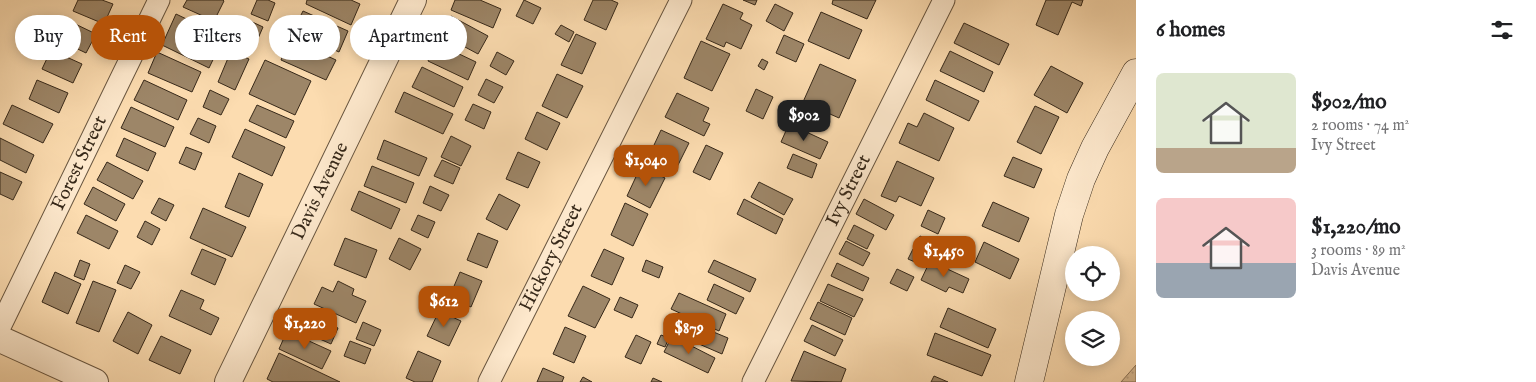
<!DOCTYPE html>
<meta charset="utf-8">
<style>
:root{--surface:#fff;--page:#f6f6f6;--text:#202124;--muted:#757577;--accent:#b45309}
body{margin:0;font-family:"IM FELL English",serif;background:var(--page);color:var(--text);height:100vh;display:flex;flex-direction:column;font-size:19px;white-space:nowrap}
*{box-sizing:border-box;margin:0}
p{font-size:16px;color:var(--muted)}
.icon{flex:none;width:28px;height:28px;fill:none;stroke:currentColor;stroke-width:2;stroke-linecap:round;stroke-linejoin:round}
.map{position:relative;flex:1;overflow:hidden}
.details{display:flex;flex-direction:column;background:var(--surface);width:400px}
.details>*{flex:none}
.banner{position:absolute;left:15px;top:15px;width:475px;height:45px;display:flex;gap:10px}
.controls{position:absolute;left:1065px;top:246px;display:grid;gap:10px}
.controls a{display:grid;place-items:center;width:55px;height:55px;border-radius:50%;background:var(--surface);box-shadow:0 2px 12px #0003;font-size:25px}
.price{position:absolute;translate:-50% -42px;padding:0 11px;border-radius:10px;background:var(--accent);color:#fff;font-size:16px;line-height:32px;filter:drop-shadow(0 1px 2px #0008)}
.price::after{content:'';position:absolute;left:50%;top:30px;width:15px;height:11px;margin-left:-8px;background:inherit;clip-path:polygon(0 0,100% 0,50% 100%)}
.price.selected{background:#222;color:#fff}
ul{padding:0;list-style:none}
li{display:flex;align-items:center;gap:15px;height:125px;padding:0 20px}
li span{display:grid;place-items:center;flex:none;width:140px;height:100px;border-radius:8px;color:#555}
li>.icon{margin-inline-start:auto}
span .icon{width:60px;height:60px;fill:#fffc;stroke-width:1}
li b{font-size:21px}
h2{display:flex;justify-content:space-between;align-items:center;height:60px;padding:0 20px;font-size:21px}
.chip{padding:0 18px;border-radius:22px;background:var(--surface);box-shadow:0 2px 12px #0003;font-size:18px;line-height:45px}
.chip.selected{background:var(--accent);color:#fff}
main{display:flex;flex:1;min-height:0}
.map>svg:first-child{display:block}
</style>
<main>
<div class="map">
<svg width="1136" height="382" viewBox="0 0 1136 382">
<defs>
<pattern id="park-dots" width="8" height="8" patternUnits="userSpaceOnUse" patternTransform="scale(1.25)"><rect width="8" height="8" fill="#dabd96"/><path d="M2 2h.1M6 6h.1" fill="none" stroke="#bca281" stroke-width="1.8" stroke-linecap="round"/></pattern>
</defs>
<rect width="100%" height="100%" fill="#fcdcb0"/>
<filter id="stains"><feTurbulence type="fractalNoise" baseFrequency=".004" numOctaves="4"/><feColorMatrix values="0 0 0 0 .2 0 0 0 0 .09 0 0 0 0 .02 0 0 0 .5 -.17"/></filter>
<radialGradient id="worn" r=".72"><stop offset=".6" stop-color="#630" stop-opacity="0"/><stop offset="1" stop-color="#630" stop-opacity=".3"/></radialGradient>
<path fill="url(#park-dots)" stroke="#887258" d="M 1136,365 L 1136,382 L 1121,382 Z"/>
<path fill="#9d8668" stroke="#362819" d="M 78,0 L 102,0 L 113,4 L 104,24 L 73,11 Z
M 187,0 L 223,0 L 224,1 L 214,21 L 183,7 Z
M 257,0 L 268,0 L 275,3 L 268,21 L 251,14 Z
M 307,0 L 351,0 L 360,4 L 351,25 L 306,4 Z
M 455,0 L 480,0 L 501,9 L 493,28 L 451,10 Z
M 524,0 L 541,8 L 533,24 L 516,16 Z
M 593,0 L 611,0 L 618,3 L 606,30 L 584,20 Z
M 743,0 L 757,0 L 755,5 Z
M 833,0 L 876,0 L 867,19 L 832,4 Z
M 1046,0 L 1083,0 L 1081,6 L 1072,2 L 1058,35 L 1036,25 Z
M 723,4 L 743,13 L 740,19 L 752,25 L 741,49 L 726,42 L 724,47 L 706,39 Z
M 775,4 L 793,13 L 784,31 L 766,21 Z
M 303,11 L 348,31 L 339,52 L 293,31 Z
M 821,12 L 862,30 L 849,59 L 808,41 Z
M 176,14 L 224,37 L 209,68 L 162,45 Z
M 451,16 L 488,36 L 478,54 L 441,34 Z
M 248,20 L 263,27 L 253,50 L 238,43 Z
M 69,21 L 96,34 L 86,53 L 59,40 Z
M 964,23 L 1009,44 L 999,65 L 954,43 Z
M 561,25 L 574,32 L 569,42 L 555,34 Z
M 576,34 L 596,43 L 582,74 L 561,65 Z
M 784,35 L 804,44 L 796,62 L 776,53 Z
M 290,39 L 336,60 L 326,80 L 281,60 Z
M 701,41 L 730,54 L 712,91 L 684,78 Z
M 436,43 L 476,62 L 468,80 L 428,61 Z
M 51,50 L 82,64 L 73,83 L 42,69 Z
M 231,51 L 249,59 L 235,90 L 218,82 Z
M 950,51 L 993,72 L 984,92 L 940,71 Z
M 157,52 L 201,72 L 192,92 L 148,73 Z
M 497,52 L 514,61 L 506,75 L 490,66 Z
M 762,59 L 768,62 L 764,70 L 758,66 Z
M 265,60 L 311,81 L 295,115 L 249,94 Z
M 820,64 L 856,80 L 839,118 L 803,102 Z
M 1051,66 L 1083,83 L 1067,113 L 1034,95 Z
M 422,67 L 463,87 L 454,107 L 412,87 Z
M 557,74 L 583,86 L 567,118 L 542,106 Z
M 486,79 L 503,87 L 494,103 L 478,95 Z
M 37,80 L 68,93 L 59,113 L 29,99 Z
M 144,80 L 187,100 L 178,120 L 134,100 Z
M 935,80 L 979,101 L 969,121 L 926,100 Z
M 756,89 L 773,97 L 763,119 L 746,111 Z
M 210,90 L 229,99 L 221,115 L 203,107 Z
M 404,92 L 453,114 L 443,134 L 395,112 Z
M 677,93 L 709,108 L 703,121 L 710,124 L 704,136 L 665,117 Z
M 473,104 L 491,112 L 484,129 L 465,120 Z
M 12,105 L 53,124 L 43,143 L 3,124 Z
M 257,105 L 294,121 L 286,138 L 249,121 Z
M 1035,106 L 1059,117 L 1041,154 L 1017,142 Z
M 131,107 L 174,127 L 165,147 L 121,128 Z
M 537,112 L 560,123 L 547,150 L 525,139 Z
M 924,113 L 954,128 L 939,161 L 899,143 L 908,123 L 917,127 Z
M 198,118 L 216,126 L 209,143 L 190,134 Z
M 789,124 L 828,142 L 820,159 L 781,142 Z
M 245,129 L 285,147 L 272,176 L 232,157 Z
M 661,130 L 689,143 L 675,171 L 648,158 Z
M 451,136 L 471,146 L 461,166 L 441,157 Z
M 0,138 L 34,155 L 26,173 L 0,160 Z
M 124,138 L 156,153 L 148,171 L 116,156 Z
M 384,140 L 427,158 L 419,176 L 377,159 Z
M 706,145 L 723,153 L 710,180 L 693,172 Z
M 186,147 L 202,153 L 195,170 L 179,163 Z
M 518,152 L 540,162 L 528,188 L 506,179 Z
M 793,154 L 817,164 L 812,178 L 787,168 Z
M 1013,157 L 1042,169 L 1034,188 L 1004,176 Z
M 442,160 L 460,168 L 453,184 L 434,176 Z
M 897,161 L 934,178 L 921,206 L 899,196 L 896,202 L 881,196 Z
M 107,162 L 143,181 L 133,199 L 97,180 Z
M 372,166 L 414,183 L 406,203 L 364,186 Z
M 641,166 L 665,178 L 650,208 L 627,196 Z
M 0,172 L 22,182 L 13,200 L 0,194 Z
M 239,173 L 263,184 L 249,217 L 225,207 Z
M 759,182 L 793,199 L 784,215 L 751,197 Z
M 430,186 L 449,195 L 441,211 L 423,203 Z
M 93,187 L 125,204 L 116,221 L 84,204 Z
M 359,191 L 400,209 L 391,229 L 351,210 Z
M 499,194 L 520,205 L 507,230 L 486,219 Z
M 159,198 L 174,205 L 166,221 L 151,213 Z
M 744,199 L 783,219 L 776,234 L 737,214 Z
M 864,199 L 894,215 L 886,230 L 856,214 Z
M 993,202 L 1029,218 L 1019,242 L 982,226 Z
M 625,203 L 648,214 L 633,246 L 611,235 Z
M 203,208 L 246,227 L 232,257 L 190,238 Z
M 928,210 L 945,218 L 938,234 L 921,226 Z
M 86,215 L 118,231 L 109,249 L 77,233 Z
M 418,215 L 435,222 L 428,238 L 411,230 Z
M 145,221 L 160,229 L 152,245 L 137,237 Z
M 854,225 L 874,235 L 867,249 L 847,239 Z
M 478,233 L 498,241 L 487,268 L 467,260 Z
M 920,236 L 937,244 L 932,256 L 915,247 Z
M 345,238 L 377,250 L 366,278 L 334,265 Z
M 399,238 L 421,249 L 410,270 L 389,259 Z
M 941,238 L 958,246 L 949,265 L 933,257 Z
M 846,241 L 870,253 L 863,266 L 839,254 Z
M 984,242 L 1019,259 L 1010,279 L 975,262 Z
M 202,249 L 226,259 L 215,285 L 191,274 Z
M 604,249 L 624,258 L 612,285 L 591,276 Z
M 913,249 L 928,257 L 924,266 L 908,259 Z
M 80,260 L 90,264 L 84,280 L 74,276 Z
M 646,260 L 663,267 L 659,278 L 642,271 Z
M 714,260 L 756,279 L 750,292 L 708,272 Z
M 930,261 L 969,279 L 963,293 L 949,287 L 946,292 L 921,280 Z
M 837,263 L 869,278 L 863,291 L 831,276 Z
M 125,265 L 140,272 L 131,289 L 117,283 Z
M 897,269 L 914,277 L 907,291 L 890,283 Z
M 55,272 L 81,284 L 68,314 L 42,302 Z
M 460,272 L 482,281 L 471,307 L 449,298 Z
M 93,281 L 116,290 L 99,332 L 76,323 Z
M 338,281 L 354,289 L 352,295 L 366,301 L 356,323 L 314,304 L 322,287 L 333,292 Z
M 714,284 L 744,298 L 736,314 L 707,300 Z
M 828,284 L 863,299 L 854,317 L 820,301 Z
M 583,286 L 610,299 L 595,328 L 568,316 Z
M 181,290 L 204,300 L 200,309 L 219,318 L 211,335 L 169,316 Z
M 679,293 L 726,314 L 719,331 L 671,309 Z
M 620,297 L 638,305 L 632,318 L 614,310 Z
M 818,302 L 852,318 L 845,335 L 810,319 Z
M 948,308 L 996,329 L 988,348 L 940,327 Z
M 439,311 L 461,321 L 449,346 L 427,336 Z
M 128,312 L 152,325 L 138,354 L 113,341 Z
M 302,313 L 338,328 L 331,344 L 295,328 Z
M 682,319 L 728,338 L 722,354 L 676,334 Z
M 363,322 L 381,330 L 374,346 L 356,339 Z
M 812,325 L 843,340 L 835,356 L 804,341 Z
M 565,327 L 586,336 L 574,363 L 553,354 Z
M 287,331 L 331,351 L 322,369 L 279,349 Z
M 935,333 L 991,355 L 982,376 L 927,355 Z
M 636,335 L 651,342 L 641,364 L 625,357 Z
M 661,335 L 669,338 L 665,347 L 657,344 Z
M 161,336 L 191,350 L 180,374 L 149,360 Z
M 672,336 L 715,358 L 708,373 L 664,352 Z
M 350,341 L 371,349 L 365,364 L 344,356 Z
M 418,351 L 441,361 L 432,382 L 415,382 L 406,378 Z
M 804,351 L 846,369 L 841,382 L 791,381 Z
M 279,353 L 340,382 L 273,382 L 267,379 Z
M 543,368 L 564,377 L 562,382 L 537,382 Z
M 934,376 L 948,382 L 931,382 Z
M 583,377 L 592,382 L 580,382 Z
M 653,378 L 662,382 L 651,382 Z"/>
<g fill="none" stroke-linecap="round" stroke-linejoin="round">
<g stroke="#68553f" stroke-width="23">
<g id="minor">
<path id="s1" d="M 0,327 L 159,0"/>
<path id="s2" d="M 489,382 L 681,0"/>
<path id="s3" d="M 753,382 L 944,0"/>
</g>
</g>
<g stroke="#68553f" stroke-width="28">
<g id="tertiary">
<path d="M 0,339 L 95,382"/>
<path id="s4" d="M 228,382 L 413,0"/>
</g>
</g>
<g stroke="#362819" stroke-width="29">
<path id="secondary" d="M 1029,382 L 1069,215 L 1081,179 L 1095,148 L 1136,73"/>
</g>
<use href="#minor" stroke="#fde8cc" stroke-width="21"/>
<use href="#tertiary" stroke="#fde8cc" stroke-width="26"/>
<use href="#secondary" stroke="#fde8cc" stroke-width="28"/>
</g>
<g text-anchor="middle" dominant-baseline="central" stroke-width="5" stroke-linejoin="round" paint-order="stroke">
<g font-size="19" fill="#362819" stroke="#fde8cc">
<text stroke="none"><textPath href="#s1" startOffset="182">Forest Street</textPath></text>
<text stroke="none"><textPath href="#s4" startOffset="212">Davis Avenue</textPath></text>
<text stroke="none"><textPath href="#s3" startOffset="214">Ivy Street</textPath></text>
<text stroke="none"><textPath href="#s2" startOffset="139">Hickory Street</textPath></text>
</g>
</g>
<rect width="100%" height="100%" filter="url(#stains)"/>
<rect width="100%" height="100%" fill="url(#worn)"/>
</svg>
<div class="controls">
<a><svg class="icon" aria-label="locate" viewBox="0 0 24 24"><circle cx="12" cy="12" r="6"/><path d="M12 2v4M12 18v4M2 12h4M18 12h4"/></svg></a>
<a><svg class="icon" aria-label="layers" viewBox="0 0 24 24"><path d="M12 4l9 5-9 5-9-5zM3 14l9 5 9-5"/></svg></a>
</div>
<b class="price selected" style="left:804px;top:142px">$902</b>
<b class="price" style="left:646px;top:187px">$1,040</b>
<b class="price" style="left:944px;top:278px">$1,450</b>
<b class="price" style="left:444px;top:328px">$612</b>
<b class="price" style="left:305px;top:350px">$1,220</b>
<b class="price" style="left:689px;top:355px">$879</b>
<div class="banner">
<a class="chip">Buy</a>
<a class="chip selected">Rent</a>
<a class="chip">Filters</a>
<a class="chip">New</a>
<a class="chip">Apartment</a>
</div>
</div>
<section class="details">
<h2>6 homes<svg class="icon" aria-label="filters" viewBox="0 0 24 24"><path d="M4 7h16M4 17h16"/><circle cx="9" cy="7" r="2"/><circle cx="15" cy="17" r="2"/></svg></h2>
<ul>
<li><span style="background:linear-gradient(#dfe7d0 75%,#b9a48a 0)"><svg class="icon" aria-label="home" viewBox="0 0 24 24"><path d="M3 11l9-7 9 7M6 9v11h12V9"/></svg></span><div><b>$902/mo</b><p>2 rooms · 74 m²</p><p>Ivy Street</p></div></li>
<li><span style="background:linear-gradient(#f6c9c9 65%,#9aa5b1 0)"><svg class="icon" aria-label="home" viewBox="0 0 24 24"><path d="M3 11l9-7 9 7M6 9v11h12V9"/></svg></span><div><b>$1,220/mo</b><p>3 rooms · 89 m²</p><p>Davis Avenue</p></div></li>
</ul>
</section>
</main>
